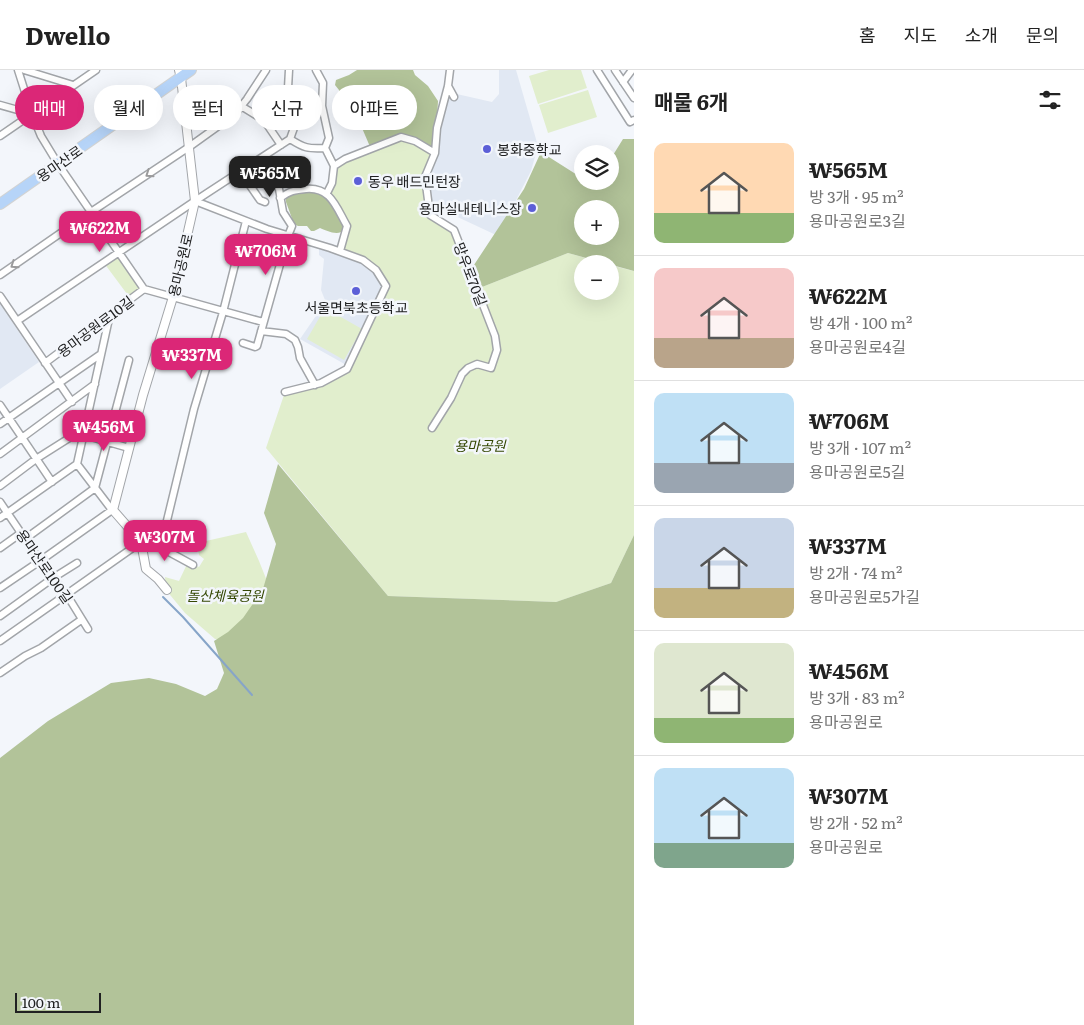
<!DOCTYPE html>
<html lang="ko">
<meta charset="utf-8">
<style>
:root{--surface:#fff;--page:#f2f2f2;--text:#222;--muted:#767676;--line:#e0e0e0;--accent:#db2777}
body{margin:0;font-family:Literata,"Noto Sans KR",serif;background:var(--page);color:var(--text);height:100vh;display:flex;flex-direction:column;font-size:19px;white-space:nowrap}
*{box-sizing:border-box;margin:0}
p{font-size:16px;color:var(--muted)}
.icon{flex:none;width:28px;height:28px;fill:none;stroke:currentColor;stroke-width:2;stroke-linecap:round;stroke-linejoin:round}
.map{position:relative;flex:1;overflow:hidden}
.drawer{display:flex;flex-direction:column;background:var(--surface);width:450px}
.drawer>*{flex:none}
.guide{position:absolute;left:15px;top:15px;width:475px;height:45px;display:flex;gap:10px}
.controls{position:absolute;left:574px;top:75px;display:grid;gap:10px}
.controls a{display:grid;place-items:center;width:45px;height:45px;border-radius:50%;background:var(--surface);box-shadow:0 5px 20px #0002;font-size:25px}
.scale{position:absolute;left:15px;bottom:12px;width:86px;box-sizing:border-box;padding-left:5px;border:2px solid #202122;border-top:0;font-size:14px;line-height:18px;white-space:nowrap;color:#202122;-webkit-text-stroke:4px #f3f6fb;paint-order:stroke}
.price{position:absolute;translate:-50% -42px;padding:0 11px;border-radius:10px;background:var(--accent);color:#fff;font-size:16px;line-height:32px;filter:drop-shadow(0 1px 2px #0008)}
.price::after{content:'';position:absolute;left:50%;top:30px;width:15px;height:11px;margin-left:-8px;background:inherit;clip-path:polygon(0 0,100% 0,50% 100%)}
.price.selected{background:#222;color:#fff}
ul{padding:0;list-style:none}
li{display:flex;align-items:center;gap:15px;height:125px;padding:0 20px}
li+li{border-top:1px solid var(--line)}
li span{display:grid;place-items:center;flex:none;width:140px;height:100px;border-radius:10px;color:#555}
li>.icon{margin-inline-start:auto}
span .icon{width:60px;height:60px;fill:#fffc;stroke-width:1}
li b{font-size:21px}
h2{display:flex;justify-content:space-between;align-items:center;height:60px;padding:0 20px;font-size:21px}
.chip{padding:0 18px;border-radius:22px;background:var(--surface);box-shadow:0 5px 20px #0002;font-size:18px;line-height:45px}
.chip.selected{background:var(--accent);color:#fff}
header{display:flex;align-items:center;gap:30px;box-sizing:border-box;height:70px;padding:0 25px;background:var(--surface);border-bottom:1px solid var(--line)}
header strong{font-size:24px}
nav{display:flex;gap:28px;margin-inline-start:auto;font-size:18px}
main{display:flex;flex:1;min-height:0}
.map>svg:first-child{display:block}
</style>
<header>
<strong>Dwello</strong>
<nav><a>홈</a><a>지도</a><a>소개</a><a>문의</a></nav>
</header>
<main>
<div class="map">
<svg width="634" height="955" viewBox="0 0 634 955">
<rect width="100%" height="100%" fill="#f3f6fb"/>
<path fill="#fee7db" d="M 112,23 L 121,36 L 107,46 L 97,33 Z"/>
<path fill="#e1e8f3" d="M 499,0 L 516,0 L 538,76 L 531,101 L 514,134 L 496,165 L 434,136 L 425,107 L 431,101 L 448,22 L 492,32 L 499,24 Z
M 319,175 L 363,190 L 386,216 L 348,296 L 300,269 L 320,240 L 325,230 L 321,220 L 324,189 L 319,185 Z
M 0,234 L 39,292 L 0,319 Z"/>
<path fill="#e1eecd" d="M 549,0 L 581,0 L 587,18 L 538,34 L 529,6 Z
M 588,20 L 597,47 L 548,63 L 539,35 Z
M 401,67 L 435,83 L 425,107 L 430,145 L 454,160 L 477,219 L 568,183 L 607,194 L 582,194 L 582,221 L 610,221 L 610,195 L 634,201 L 634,465 L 611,513 L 556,532 L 388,526 L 266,378 L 285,322 L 321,313 L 347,299 L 386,216 L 376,200 L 340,181 L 347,156 L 327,123 L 334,96 Z
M 118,183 L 143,219 L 130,228 L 104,193 Z
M 325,238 L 362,259 L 344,290 L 307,269 Z
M 246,462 L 259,491 L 267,511 L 236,569 L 215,569 L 185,543 L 166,520 L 165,507 L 179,511 L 188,492 L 199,497 L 204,489 L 199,485 L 197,473 Z"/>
<path fill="#b2c399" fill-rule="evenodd" d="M 357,0 L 413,0 L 415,5 L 428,16 L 438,31 L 435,83 L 401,67 L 371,79 L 362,58 L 357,51 L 357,43 L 353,38 L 344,32 L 339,26 L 339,20 L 335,15 L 336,10 L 349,5 Z
M 623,69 L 634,69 L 634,201 L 568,183 L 477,219 L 470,201 L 524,119 L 541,82 L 582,108 L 582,111 L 588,111 L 595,116 L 598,111 L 610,111 L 610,90 ZM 582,139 L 610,139 L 610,166 L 582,166 Z
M 316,121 L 326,125 L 344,155 C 344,158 343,161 341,162 C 335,165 325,160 320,158 L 314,161 L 311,161 L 307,156 L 298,156 L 294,154 L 286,132 L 286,128 L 293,122 Z
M 278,394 L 388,526 L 556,532 L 611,513 L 634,465 L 634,955 L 0,955 L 0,688 L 48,651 L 111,613 L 149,608 L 176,614 L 205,626 L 217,619 L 224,603 L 214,571 L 228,562 L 243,548 L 263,519 L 276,474 L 264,443 Z"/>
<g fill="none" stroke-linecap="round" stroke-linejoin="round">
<path stroke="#87a5c8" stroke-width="2" d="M 163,527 L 183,547 L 252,625"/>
<g stroke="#a2a5a9" stroke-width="9">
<path id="minor" d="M 18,0 L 32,44
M 24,0 L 73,15
M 316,0 L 323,13 L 322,36 L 329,68 L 325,78 L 334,96
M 597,0 L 630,52 L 634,50
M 615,0 L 634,28
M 623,12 L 632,0
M 448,16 L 454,27
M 0,35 L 32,44 L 41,66 L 58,94 L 144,219
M 241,36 L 264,50 L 281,75
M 264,50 L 288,18
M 0,66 L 96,0
M 290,69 C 304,78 308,79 325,78
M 334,96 L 345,89 L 401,67 L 415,71 L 435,83
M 240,101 L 260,130 L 265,132
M 327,123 L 332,113 L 334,96
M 280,128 C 290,121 294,120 306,119 C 331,117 336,137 347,156 L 340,181
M 195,131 L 267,159 L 330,178 L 363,190 L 376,200 L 386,216 L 347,299 L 321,313 L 285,322
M 0,205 L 91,142 L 189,77 L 235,44 L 247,29 L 266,0
M 0,226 L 72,332
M 17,251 L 195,131 L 290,69 L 300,41 L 288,18 L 289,0
M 261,261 L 286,264 L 295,270 L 298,277 L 300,288 L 315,315
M 243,273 L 255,277 L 257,276 L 288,166 L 292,156 L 283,142 L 279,119 L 258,90
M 45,293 L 144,219 L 263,252
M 0,335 L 52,412
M 0,354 L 101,284
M 432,358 L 451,328 L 462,304 L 468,298 L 477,294 L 491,298 L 497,280 L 495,266 L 454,160 L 430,145 L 425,107 L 435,83 L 437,58 L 448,16 L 450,0
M 84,365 L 129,378
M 0,384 L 95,314
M 77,394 L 110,244
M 77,394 L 112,440 L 113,440
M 0,416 L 36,389 L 85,358
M 0,432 L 40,491 L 67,525 L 88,559
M 0,448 L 77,394
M 25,469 L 95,418 L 129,290
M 158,476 L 163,467 L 194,339 L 223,242 L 246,151
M 0,478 L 21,463
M 0,518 L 40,491 L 112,440
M 0,546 L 53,508 L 77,493
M 0,571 L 141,472 L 158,476 L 193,495
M 0,603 L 25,586 L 41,578 L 81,550"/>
</g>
<g stroke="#a2a5a9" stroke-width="10">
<path id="tertiary" d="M 167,520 L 158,509 L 146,499 L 141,472 L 113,440 L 143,325 L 173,227 L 195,131 L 181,8 L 179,0"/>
</g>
<g stroke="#d2d3d3" stroke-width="12">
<path id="primary" d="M 0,134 L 191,0"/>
</g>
<use href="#minor" stroke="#fff" stroke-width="6"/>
<use href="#tertiary" stroke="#fff" stroke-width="8"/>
<use href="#primary" stroke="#b6d4f8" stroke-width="10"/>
</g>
<defs><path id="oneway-chevron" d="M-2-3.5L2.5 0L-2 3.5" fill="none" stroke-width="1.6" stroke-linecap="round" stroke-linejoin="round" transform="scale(1.25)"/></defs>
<g stroke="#9b9b9c">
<use href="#oneway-chevron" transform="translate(149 104) rotate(146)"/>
<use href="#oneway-chevron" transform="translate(14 195) rotate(145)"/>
</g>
<g fill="#5c5fd7" stroke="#f3f6fb" stroke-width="2">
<circle cx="487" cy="79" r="5"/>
<circle cx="358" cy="111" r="5"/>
<circle cx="532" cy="138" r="5"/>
<circle cx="356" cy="221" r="5"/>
</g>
<g text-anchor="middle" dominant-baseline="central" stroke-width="5" stroke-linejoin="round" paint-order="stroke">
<g font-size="14" fill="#202122" stroke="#f3f6fb" text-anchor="start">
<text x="497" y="79">봉화중학교</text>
<text x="368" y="111">동우 배드민턴장</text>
<text x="522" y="138" text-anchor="end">용마실내테니스장</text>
<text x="356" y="237" text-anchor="middle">서울면북초등학교</text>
</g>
<g font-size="14" fill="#202122" stroke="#f3f6fb">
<text transform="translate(59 93) rotate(-35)">용마산로</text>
<text transform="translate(180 195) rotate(-77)">용마공원로</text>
<text transform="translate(471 204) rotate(69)">망우로70길</text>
<text transform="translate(95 256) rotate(-37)">용마공원로10길</text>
<text transform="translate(45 496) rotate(55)">용마산로100길</text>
</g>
<g font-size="14" font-style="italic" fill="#354803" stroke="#f3f6fb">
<text x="480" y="375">용마공원</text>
<text x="225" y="525">돌산체육공원</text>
</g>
</g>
</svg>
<div class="controls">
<a><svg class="icon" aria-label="layers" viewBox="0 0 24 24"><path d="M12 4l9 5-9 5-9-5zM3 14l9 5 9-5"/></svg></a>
<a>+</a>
<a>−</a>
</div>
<div class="scale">100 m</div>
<b class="price selected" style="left:270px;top:128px">₩565M</b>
<b class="price" style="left:100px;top:183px">₩622M</b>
<b class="price" style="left:266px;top:206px">₩706M</b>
<b class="price" style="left:192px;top:310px">₩337M</b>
<b class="price" style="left:104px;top:382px">₩456M</b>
<b class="price" style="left:165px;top:492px">₩307M</b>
<div class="guide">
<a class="chip selected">매매</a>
<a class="chip">월세</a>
<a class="chip">필터</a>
<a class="chip">신규</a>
<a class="chip">아파트</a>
</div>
</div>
<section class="drawer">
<h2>매물 6개<svg class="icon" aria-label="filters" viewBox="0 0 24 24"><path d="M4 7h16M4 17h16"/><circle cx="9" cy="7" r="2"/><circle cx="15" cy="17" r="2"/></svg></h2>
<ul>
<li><span style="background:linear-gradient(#ffd9b3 70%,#8fb573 0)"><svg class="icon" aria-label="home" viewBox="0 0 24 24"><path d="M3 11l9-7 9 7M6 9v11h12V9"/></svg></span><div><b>₩565M</b><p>방 3개 · 95 m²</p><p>용마공원로3길</p></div></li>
<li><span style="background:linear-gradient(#f6c9c9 70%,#b9a48a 0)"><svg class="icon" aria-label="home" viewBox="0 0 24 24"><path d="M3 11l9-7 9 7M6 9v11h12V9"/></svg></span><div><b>₩622M</b><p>방 4개 · 100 m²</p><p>용마공원로4길</p></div></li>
<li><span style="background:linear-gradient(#bfe0f5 70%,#9aa5b1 0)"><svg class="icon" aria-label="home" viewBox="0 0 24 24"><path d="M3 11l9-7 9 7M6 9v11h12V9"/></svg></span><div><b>₩706M</b><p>방 3개 · 107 m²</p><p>용마공원로5길</p></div></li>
<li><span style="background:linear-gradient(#c9d6e8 70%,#c2b280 0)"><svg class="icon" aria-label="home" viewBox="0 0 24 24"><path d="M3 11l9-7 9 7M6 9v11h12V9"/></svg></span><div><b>₩337M</b><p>방 2개 · 74 m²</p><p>용마공원로5가길</p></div></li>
<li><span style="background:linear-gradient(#dfe7d0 75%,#8fb573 0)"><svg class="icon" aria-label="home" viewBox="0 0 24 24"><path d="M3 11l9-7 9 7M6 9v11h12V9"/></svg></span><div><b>₩456M</b><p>방 3개 · 83 m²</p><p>용마공원로</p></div></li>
<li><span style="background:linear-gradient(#bfe0f5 75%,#7fa58c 0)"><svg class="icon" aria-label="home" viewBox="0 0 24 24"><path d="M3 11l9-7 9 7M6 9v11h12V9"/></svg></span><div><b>₩307M</b><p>방 2개 · 52 m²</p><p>용마공원로</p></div></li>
</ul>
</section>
</main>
